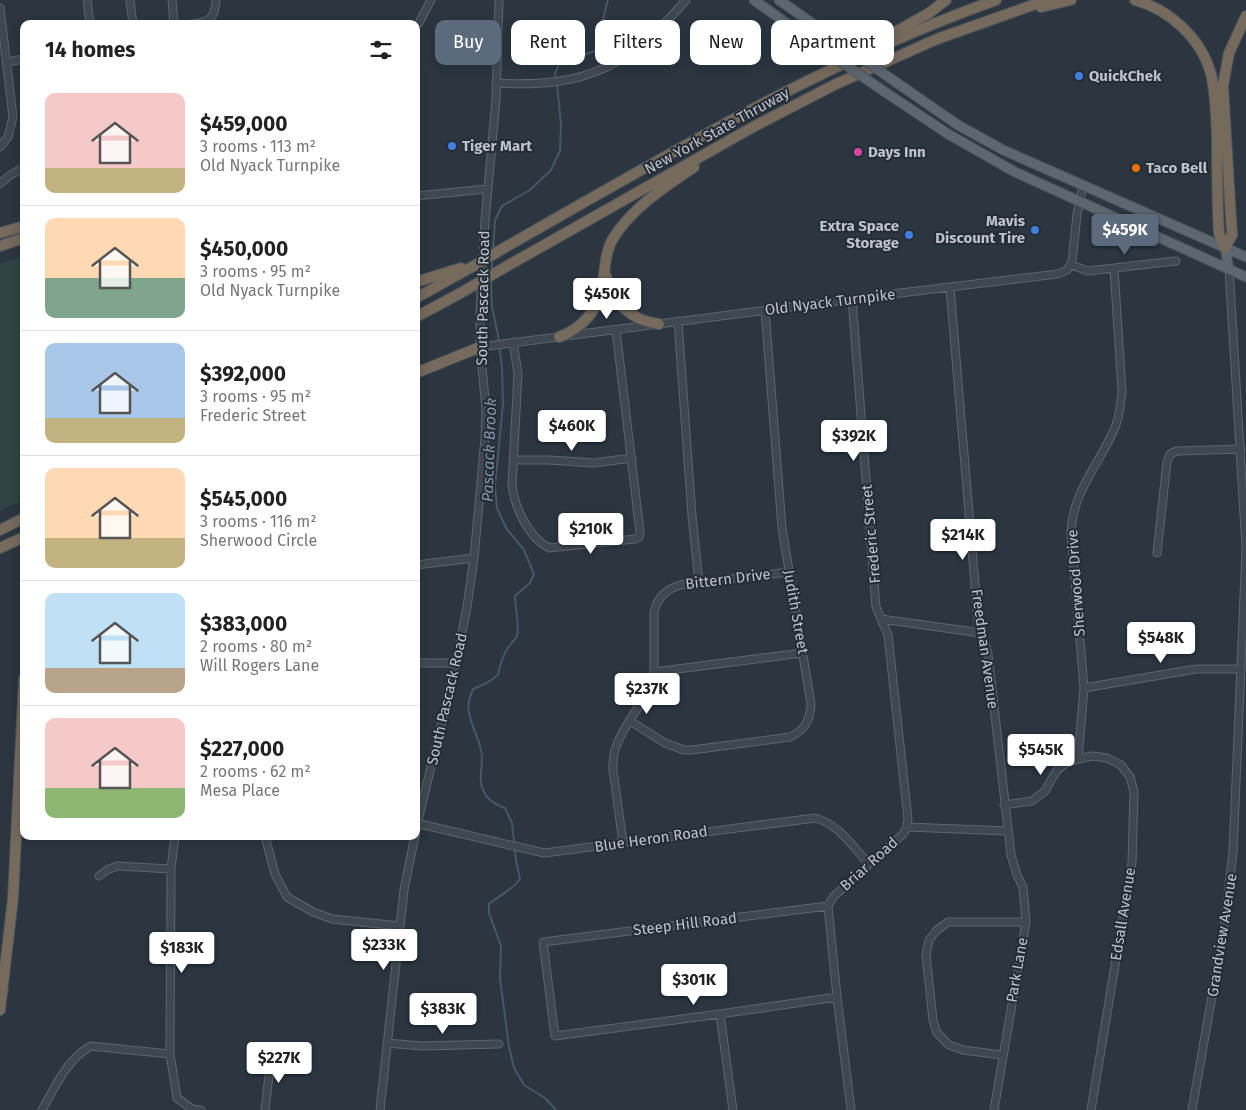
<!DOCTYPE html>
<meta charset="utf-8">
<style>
:root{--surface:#fff;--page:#f6f6f6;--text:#222;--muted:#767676;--line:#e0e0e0;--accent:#5b6a7d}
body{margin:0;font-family:"Fira Sans",sans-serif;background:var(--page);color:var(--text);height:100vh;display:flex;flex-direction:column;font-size:19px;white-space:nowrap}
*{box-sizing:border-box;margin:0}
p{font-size:16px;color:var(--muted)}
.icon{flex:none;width:28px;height:28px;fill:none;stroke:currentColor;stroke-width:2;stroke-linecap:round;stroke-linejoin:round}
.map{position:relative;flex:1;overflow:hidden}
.panel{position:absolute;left:20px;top:20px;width:400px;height:820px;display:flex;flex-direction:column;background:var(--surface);border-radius:10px;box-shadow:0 2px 12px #0003}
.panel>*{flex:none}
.top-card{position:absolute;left:435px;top:20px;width:475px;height:45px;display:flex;gap:10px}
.price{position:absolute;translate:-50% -42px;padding:0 11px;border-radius:5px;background:#fff;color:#222;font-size:16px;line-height:32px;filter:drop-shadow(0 1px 2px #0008)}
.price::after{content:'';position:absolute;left:50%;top:30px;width:15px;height:11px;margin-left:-8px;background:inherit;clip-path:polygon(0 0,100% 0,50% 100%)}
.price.on{background:var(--accent);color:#fff}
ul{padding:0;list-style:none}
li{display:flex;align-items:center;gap:15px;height:125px;padding:0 25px}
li+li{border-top:1px solid var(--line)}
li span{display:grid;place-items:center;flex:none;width:140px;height:100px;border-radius:10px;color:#555}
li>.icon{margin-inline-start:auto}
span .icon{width:60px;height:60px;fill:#fffc;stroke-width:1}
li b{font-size:21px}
h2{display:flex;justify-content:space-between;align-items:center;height:60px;padding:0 25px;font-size:21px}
.pill{padding:0 18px;border-radius:10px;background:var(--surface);box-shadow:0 2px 12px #0003;font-size:18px;line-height:45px}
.pill.on{background:var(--accent);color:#fff}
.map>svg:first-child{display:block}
</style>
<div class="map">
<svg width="1246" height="1110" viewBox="0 0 1246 1110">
<rect width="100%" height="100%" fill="#2b3641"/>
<path fill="#304444" d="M 24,255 L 24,500 L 0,511 L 0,264 Z"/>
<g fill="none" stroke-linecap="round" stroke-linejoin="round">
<path stroke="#455769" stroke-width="2" d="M 556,79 L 555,74 L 559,64 L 600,49 C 607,40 602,31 603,21 C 604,14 606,7 608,0
M 493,250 L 495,220 L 502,206 L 530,190 L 551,170 L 560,151 L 561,124 L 557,84
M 492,270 L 492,259
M 491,279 L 492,307 L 498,335 L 502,368 L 503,404 L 495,486 L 497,508 L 506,528 L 524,550 L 534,574 L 530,583 L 515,596 C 515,607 520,627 517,636 C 516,639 512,642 510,645 C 503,654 500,664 498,675 L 487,683 L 473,689 C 470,696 467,704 469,712 C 471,727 481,741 482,757 C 482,769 478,781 484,792 C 488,801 496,805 505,808 L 512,823 L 516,860 L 520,879 C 512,890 500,895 489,904 L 489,913 L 501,946 L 500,978 L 509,1047 L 514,1068 L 524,1085 L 545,1098 L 556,1110"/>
<g stroke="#5d656e" stroke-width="9">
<path id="minor" d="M 87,0 L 90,24
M 130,0 L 133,24
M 172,0 L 174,24
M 0,8 L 13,117 L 8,137 L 0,147
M 419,23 L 431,0
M 191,24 C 209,22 215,20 216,0
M 7,62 L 24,59
M 496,83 C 586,88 627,68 686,0
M 0,184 L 9,176 L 24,167
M 416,196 L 487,189
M 1071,265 L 1088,271 L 1176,261
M 1229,269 L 1246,547
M 950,287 L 978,620 L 988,654 L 1011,855 L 1017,875 L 1023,887 L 1026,922 L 994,1110
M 678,321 L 692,516 L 699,582
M 513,342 L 518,374 L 512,485 C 515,508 528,537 549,548 L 635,539 L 639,537 L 640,532 L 616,330
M 480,347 L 892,294 L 1058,274 L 1067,270 L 1072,262 L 1077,214 L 1083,186
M 514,460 L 549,460 L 594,463 L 632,458
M 1157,553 L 1167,462 L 1170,454 L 1177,451 L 1241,449
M 416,565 L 474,558
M 881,619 L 981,633
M 416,663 L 456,663
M 654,672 L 802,653
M 1084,688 L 1196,669 L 1240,669
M 630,721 L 665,743 L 684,750 L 692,750 L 790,737 C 805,730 810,721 811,704 L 782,528 L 765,310
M 1078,759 L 1084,688 L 1071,532 C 1073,489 1101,463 1116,425 C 1120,414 1121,403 1122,391 L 1114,268
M 1004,805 L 1032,801 L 1045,791 L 1057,770 L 1067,763 L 1078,759 L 1092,756 L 1107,758 L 1121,765 L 1130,777 L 1134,792 L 1132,863 L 1091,1110
M 416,823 L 544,853 L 815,818 C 839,824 853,847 869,864
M 907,827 L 1007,831
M 416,829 L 456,663 L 467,607 L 474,558 L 485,438 L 486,409 L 480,347 L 480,313 L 485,221 L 496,100 L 499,0
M 175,836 L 171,869 L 170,1054 L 177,1098 L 192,1109 L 201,1110
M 265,836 L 275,874 L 287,897 L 313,912 L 332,919 L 400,926
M 623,843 L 613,770 C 613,762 613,754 616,747 C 625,720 648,701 654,672 L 654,612 C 658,597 665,590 680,585 L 789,572
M 99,876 L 107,870 L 117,866 L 171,869
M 828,906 L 543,942 L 555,1036 L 720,1014 L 837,997
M 720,1014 L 733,1110
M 387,1043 L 421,1046 L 499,1044
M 1002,1055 L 963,1050 L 949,1045 L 937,1033 L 933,1020 L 926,955 L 929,940 L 937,930 L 948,922 L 1026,922
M 42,1110 C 55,1087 67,1059 91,1046 L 170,1054
M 265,1110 L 270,1067 L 275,1054
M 380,1110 L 404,890 L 415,836
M 851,1110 L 837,997 L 828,906 L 833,897 L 903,834 L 907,827 L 908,819 L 888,635 L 876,607 L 852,299
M 1192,1110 L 1224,928 L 1233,852 L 1246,549"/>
</g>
<g stroke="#4c535d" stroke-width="11">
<path id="major" d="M 754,0 L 817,45
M 779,0 L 833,38
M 897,83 L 958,125 L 1003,150 L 1246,257
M 882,90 L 948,134 L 1015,172 L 1246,277
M 1225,248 L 1229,269"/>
</g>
<g stroke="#4a525b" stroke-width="12">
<path id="highway" d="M 1135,0 C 1170,10 1201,38 1211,74 C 1216,95 1216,117 1217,138 C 1217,170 1217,202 1219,233 L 1225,248
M 1041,7 L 1071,0
M 888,36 L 929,13 L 946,0
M 0,233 L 24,226
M 0,246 L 24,238
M 504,248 C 664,157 822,62 996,0
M 1225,248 L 1232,235 L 1223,86 L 1229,53 L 1246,16
M 509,265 L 753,127 L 834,85 L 937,39 L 1047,0
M 606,276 C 611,302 632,321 659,324
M 416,282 L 461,268
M 416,298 L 479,263
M 416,317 L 457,295
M 559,337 C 582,329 599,309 603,284 C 605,268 605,251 614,237 C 633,207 666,186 694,167
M 416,373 L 480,347
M 0,530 L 24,518
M 0,548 L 24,537
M 0,1010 L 13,898 L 24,679"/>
</g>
<use href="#minor" stroke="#3f4851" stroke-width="7"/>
<use href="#major" stroke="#5d6770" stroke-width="9"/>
<use href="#highway" stroke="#766a5d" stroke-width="10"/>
<g stroke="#4c535d" stroke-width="11" stroke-linecap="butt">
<path id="major-bridge" d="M 833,38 L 897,83
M 817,45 L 882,90"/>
</g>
<g stroke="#4a525b" stroke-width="12" stroke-linecap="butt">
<path id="highway-bridge" d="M 479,263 L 504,248
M 457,295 L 509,265"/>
</g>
<use href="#major-bridge" stroke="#5d6770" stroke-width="9"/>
<use href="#highway-bridge" stroke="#766a5d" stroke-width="10"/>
</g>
<g fill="#3f7fe0" stroke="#242c36" stroke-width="2">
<circle cx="1079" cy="76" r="5"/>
<circle cx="452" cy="146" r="5"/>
<circle cx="1035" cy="230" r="5"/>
<circle cx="909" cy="235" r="5"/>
</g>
<circle fill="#d1479c" stroke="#242c36" stroke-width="2" cx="858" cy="152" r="5"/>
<circle fill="#e8710a" stroke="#242c36" stroke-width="2" cx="1136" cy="168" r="5"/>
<g text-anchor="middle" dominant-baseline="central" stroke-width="4" stroke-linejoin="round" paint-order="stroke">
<g font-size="15" font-weight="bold" fill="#bcc3cb" stroke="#242c36" text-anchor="start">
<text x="1089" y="76">QuickChek</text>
<text x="462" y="146">Tiger Mart</text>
<text x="868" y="152">Days Inn</text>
<text x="1146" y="168">Taco Bell</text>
<text x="1025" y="221" text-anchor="end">Mavis<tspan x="1025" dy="17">Discount Tire</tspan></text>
<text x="899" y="226" text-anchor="end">Extra Space<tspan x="899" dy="17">Storage</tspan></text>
</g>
<g font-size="15" fill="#bcc3cb" stroke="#242c36">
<text transform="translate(717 131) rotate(-29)">New York State Thruway</text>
<text transform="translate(483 298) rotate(-89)">South Pascack Road</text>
<text transform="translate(830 302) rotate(-7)">Old Nyack Turnpike</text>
<text transform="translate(871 534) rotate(-95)">Frederic Street</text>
<text transform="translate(728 579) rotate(-7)">Bittern Drive</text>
<text transform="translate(1076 583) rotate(-94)">Sherwood Drive</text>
<text transform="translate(796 612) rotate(80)">Judith Street</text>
<text transform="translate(985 649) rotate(82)">Freedman Avenue</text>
<text transform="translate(447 699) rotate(-77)">South Pascack Road</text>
<text transform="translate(651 839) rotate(-8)">Blue Heron Road</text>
<text transform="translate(869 864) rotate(-42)">Briar Road</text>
<text transform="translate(1123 914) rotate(-81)">Edsall Avenue</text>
<text transform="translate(685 924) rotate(-7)">Steep Hill Road</text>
<text transform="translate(1222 935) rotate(-81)">Grandview Avenue</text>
<text transform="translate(1017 970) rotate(-80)">Park Lane</text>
</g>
<g font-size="16" font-style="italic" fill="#8195aa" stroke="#242c36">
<text transform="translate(489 450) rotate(-88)">Pascack Brook</text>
</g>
</g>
</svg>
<b class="price on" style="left:1125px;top:256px">$459K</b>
<b class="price" style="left:607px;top:320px">$450K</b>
<b class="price" style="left:572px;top:452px">$460K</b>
<b class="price" style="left:854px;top:462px">$392K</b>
<b class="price" style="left:591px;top:555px">$210K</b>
<b class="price" style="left:963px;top:561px">$214K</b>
<b class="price" style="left:1161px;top:664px">$548K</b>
<b class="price" style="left:647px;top:715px">$237K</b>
<b class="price" style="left:1041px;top:776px">$545K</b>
<b class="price" style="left:384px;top:971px">$233K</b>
<b class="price" style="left:182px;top:974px">$183K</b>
<b class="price" style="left:694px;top:1006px">$301K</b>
<b class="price" style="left:443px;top:1035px">$383K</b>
<b class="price" style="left:279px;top:1084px">$227K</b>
<div class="top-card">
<a class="pill on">Buy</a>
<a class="pill">Rent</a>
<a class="pill">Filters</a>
<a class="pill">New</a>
<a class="pill">Apartment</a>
</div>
<section class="panel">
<h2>14 homes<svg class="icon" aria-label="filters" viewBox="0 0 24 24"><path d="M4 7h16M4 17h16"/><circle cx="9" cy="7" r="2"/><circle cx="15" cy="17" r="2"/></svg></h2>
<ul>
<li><span style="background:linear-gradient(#f6c9c9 75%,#c2b280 0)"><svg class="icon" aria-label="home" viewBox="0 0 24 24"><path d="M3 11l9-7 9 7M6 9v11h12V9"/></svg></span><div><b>$459,000</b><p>3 rooms · 113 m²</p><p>Old Nyack Turnpike</p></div></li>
<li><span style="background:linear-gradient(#ffd9b3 60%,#7fa58c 0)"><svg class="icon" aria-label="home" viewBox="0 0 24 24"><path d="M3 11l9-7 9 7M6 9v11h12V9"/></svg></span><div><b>$450,000</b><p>3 rooms · 95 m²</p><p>Old Nyack Turnpike</p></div></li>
<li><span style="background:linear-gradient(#a9c7e8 75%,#c2b280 0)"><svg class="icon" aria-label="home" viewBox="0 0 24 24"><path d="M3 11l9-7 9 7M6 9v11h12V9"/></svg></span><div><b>$392,000</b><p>3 rooms · 95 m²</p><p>Frederic Street</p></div></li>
<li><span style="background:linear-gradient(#ffd9b3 70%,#c2b280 0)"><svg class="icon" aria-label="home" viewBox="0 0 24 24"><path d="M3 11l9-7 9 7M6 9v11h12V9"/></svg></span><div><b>$545,000</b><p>3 rooms · 116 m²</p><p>Sherwood Circle</p></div></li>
<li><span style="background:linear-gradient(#bfe0f5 75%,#b9a48a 0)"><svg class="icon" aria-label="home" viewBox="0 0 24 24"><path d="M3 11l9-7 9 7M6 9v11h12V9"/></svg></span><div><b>$383,000</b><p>2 rooms · 80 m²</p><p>Will Rogers Lane</p></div></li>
<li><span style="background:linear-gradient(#f6c9c9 70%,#8fb573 0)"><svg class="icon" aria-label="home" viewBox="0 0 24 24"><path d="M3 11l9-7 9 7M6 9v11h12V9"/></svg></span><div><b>$227,000</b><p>2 rooms · 62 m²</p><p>Mesa Place</p></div></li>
</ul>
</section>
</div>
